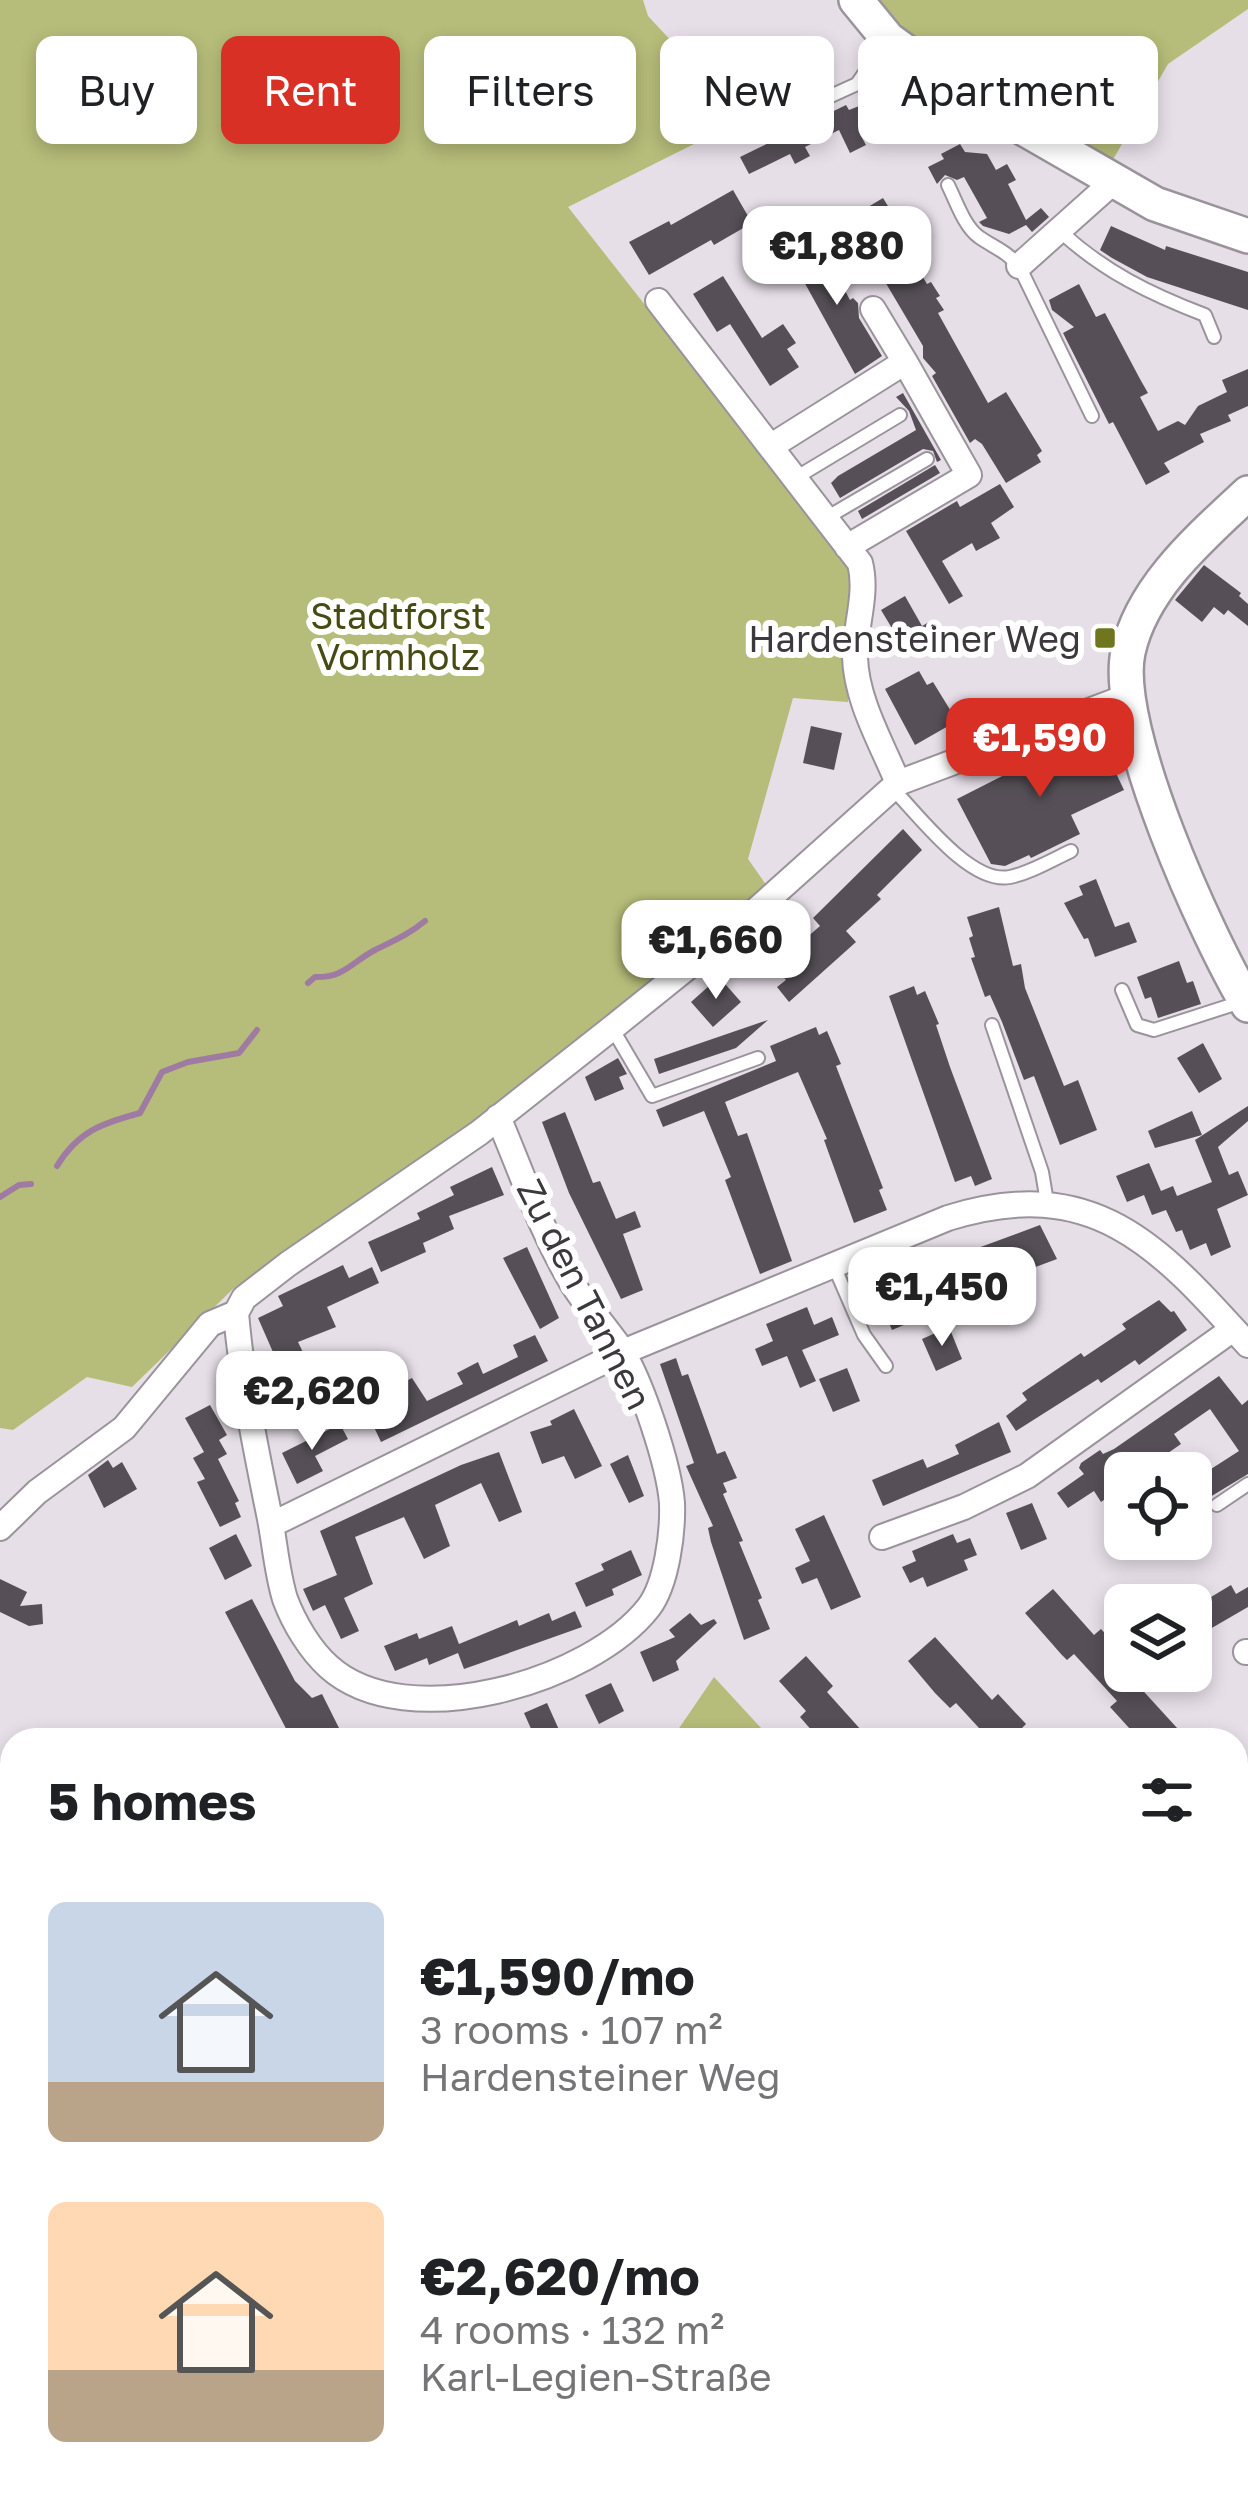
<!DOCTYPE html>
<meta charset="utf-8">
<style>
:root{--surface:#fff;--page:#f6f6f6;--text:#202124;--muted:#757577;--accent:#d93025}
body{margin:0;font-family:"Golos Text",sans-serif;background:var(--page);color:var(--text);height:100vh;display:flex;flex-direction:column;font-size:45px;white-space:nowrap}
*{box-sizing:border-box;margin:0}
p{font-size:39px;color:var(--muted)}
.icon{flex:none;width:66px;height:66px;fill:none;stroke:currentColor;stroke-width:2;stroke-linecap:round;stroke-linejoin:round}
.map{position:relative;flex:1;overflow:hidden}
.panel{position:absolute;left:0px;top:1728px;width:1248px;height:768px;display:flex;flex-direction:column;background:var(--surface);border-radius:36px 36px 0 0;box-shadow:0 6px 18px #0003}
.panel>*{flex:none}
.guide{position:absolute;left:36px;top:36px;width:1176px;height:108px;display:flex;gap:24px}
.fabs{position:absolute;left:1104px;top:1452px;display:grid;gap:24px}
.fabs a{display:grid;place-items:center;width:108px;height:108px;border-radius:18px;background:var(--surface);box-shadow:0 6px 18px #0003;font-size:60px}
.price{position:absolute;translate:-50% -102px;padding:0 27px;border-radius:24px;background:#fff;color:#222;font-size:39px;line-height:78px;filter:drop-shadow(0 3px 6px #0008)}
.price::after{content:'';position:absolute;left:50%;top:72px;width:36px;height:27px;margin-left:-18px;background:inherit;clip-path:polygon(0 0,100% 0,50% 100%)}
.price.on{background:var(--accent);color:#fff}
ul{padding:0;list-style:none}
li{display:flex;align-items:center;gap:36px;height:300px;padding:0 48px}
li span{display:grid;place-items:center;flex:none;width:336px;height:240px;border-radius:18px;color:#555}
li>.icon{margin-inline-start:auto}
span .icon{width:144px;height:144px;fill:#fffc;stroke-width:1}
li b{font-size:51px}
h2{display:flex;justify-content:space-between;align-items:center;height:144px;padding:0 48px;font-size:51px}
.pill{padding:0 42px;border-radius:18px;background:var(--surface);box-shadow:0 6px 18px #0003;font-size:42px;line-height:108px}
.pill.on{background:var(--accent);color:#fff}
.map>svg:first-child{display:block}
</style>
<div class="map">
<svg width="1248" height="2496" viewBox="0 0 1248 2496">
<rect width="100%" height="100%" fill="#e7dfe8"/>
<path fill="#b6bc79" d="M 0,0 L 643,0 L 648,16 L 744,119 L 568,207 L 852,568 L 848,702 L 793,698 L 748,859 L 767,886 L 566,1056 L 233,1289 L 132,1387 L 87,1377 L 13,1430 L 0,1428 Z
M 873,0 L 1248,0 L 1248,9 L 1168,64 L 1111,163 L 897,33 Z
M 714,1677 L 772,1740 L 671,1740 Z"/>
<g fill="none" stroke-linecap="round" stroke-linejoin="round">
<path stroke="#9f7ba3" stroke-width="6" d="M 308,983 L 315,977 C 344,978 352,962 375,950 C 393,941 408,935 425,921
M 57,1166 C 78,1131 103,1123 140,1113 L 162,1072 L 188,1062 L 239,1053 L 257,1030
M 0,1197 L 19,1185 L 31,1184"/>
</g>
<path fill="#564f57" d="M 793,53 L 807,85 L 781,97 L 767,65 Z
M 887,95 L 897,116 L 860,134 L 866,145 L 850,153 L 839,130 L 805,147 L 810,156 L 795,164 L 790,154 L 749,174 L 740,157 L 846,105 L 849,110 Z
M 960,144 L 965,152 L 987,154 L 996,170 L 1007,164 L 1016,180 L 1008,184 L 1026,220 L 1041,208 L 1049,217 L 1032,232 L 1026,225 L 1009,234 L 983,226 L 979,222 L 987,218 L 964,177 L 957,180 L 945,175 L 937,184 L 928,167 L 944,159 L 941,154 Z
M 733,190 L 752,223 L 714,245 L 711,240 L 649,275 L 629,242 L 669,221 L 671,225 Z
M 883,198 L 899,224 L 893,227 L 927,284 L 931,282 L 940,296 L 936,298 L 944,310 L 938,313 L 988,403 L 1006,392 L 1042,451 L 1037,455 L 1041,462 L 1006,483 L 982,444 L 975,439 L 970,443 L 932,376 L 936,373 L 923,358 L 923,346 L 848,219 Z
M 1111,226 L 1165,250 L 1166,246 L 1248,272 L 1248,310 L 1147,277 L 1112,258 L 1100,250 Z
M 820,244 L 850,300 L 853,298 L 858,303 L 859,318 L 882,356 L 855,374 L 792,260 Z
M 723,276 L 762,338 L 783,324 L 796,343 L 787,349 L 799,367 L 770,386 L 730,324 L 717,332 L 693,294 Z
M 1079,284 L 1096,317 L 1105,313 L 1140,379 L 1148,393 L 1140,397 L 1158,431 L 1178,421 L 1185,425 L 1198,406 L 1227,392 L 1222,380 L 1248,369 L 1248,406 L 1228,415 L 1231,421 L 1200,434 L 1204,442 L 1164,463 L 1170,472 L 1146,485 L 1113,422 L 1109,424 L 1063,333 L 1074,327 L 1052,310 L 1049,300 Z
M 903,393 L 941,460 L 937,462 L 933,451 L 923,449 L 840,498 L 831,483 L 838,476 L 916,430 L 909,411 L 896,397 Z
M 935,465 L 940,473 L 862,519 L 858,511 Z
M 1000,484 L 1014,507 L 991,523 L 1000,538 L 976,551 L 972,543 L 942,561 L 963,596 L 949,604 L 906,531 L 957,501 L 960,507 Z
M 1204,565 L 1241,593 L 1239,596 L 1248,604 L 1248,626 L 1228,610 L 1224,615 L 1214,607 L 1202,622 L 1175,600 Z
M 905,596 L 922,626 L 931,621 L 940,637 L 900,658 L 886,633 L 893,630 L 881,610 Z
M 919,671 L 927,685 L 933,682 L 957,721 L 915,745 L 885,689 Z
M 811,726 L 842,733 L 834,770 L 803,763 Z
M 1095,729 L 1124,790 L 1071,815 L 1080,834 L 1031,858 L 1029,855 L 1005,866 L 991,864 L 957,799 Z
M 903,829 L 922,850 L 877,895 L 881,899 L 846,931 L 856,942 L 789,1002 L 777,987 L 786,980 L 774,966 L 820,926 L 813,918 Z
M 1096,879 L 1115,927 L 1129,922 L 1137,942 L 1095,957 L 1088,938 L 1084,939 L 1064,903 L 1083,895 L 1079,886 Z
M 999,907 L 1013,966 L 1021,964 L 1025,988 L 1064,1086 L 1078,1080 L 1097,1130 L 1060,1145 L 1034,1076 L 1024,1080 L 1002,1022 L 990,995 L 985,997 L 971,958 L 975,957 L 969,938 L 973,936 L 967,917 Z
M 1179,961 L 1187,983 L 1193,981 L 1201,1004 L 1158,1018 L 1151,997 L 1145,999 L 1137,977 Z
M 719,977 L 741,1002 L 713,1027 L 691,1002 Z
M 914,986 L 917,995 L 925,991 L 939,1024 L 936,1025 L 950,1067 L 992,1179 L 975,1186 L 971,1176 L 955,1182 L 889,996 Z
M 768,1020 L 736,1048 L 659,1074 L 654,1059 Z
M 816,1027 L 819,1035 L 827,1031 L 841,1064 L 836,1066 L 883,1188 L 879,1190 L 887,1210 L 854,1223 L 824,1140 L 827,1139 L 798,1072 L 725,1102 L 738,1136 L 747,1133 L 792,1261 L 760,1274 L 725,1180 L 731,1177 L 704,1111 L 663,1127 L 656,1110 L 776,1061 L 770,1046 Z
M 1203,1043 L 1222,1079 L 1199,1093 L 1177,1058 Z
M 618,1058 L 627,1074 L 619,1077 L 624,1089 L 595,1101 L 585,1077 Z
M 1248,1106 L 1248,1121 L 1218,1147 L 1229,1175 L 1238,1171 L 1248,1195 L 1217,1209 L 1231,1247 L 1211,1256 L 1206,1243 L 1190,1250 L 1182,1230 L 1176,1232 L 1166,1210 L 1152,1215 L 1144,1195 L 1127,1202 L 1116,1176 L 1149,1163 L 1161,1191 L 1173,1186 L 1177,1196 L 1212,1182 L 1195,1140 Z
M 1192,1111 L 1202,1135 L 1155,1148 L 1148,1131 Z
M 565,1112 L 593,1183 L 600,1181 L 616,1219 L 635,1211 L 641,1227 L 623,1234 L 643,1290 L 621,1299 L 569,1193 L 542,1122 Z
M 492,1167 L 504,1195 L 449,1216 L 454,1229 L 423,1243 L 426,1252 L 381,1272 L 368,1242 L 420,1219 L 417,1213 L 454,1195 L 450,1187 Z
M 1040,1225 L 1057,1259 L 974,1290 L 959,1255 Z
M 527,1247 L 559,1318 L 540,1329 L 503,1258 Z
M 343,1265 L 349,1278 L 372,1267 L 379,1283 L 327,1307 L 336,1327 L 298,1342 L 312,1371 L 287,1384 L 258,1318 L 283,1306 L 278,1296 Z
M 905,1288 L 918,1319 L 892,1330 L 879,1299 Z
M 1159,1300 L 1171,1312 L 1174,1311 L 1187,1330 L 1139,1365 L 1135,1360 L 1101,1383 L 1098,1379 L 1016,1431 L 1006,1416 L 1027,1400 L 1022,1393 L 1081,1353 L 1084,1357 L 1126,1329 L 1122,1324 Z
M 807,1307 L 814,1325 L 832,1317 L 839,1335 L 802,1350 L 816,1381 L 800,1388 L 787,1356 L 762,1366 L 755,1349 L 773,1341 L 766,1324 Z
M 949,1327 L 962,1359 L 936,1371 L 922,1339 Z
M 535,1335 L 548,1361 L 381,1442 L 374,1427 L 406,1411 L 394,1387 L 412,1378 L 427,1401 L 463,1384 L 457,1373 L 478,1362 L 483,1374 L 518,1357 L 513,1345 Z
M 676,1358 L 682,1376 L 688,1374 L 717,1454 L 725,1451 L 737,1478 L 723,1483 L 727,1492 L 723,1494 L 743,1541 L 739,1542 L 762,1598 L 758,1600 L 770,1629 L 744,1640 L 711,1542 L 708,1528 L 713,1526 L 686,1466 L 694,1463 L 660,1364 Z
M 847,1368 L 860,1401 L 833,1412 L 819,1379 Z
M 1219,1376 L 1242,1405 L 1248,1400 L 1248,1474 L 1210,1497 L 1197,1478 L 1239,1451 L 1210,1409 L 1174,1434 L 1181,1444 L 1158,1460 L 1155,1455 L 1125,1473 L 1119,1479 L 1124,1486 L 1101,1502 L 1094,1491 L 1068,1508 L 1057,1493 L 1084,1474 L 1079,1468 L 1081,1463 L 1100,1450 L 1103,1454 L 1114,1449 Z
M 210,1405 L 227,1435 L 219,1440 L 227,1454 L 218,1459 L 239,1501 L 235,1503 L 241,1517 L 220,1527 L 197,1482 L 205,1479 L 193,1458 L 204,1452 L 185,1418 Z
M 574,1409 L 602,1466 L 575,1479 L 564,1456 L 542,1464 L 530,1432 L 552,1425 L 550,1421 Z
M 999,1422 L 1011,1452 L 883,1506 L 872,1480 L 923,1459 L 927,1468 L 959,1454 L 955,1445 Z
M 340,1424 L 348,1439 L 315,1456 L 323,1471 L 297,1484 L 282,1453 Z
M 499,1452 L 522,1512 L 499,1522 L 481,1483 L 435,1505 L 450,1546 L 424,1559 L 404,1517 L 355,1537 L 373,1584 L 344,1598 L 359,1631 L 341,1639 L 325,1605 L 313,1611 L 303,1589 L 337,1575 L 320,1531 L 461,1465 Z
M 628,1455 L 644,1496 L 629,1503 L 610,1464 Z
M 108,1460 L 113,1468 L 122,1462 L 137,1489 L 104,1508 L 88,1475 Z
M 1032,1503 L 1047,1539 L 1021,1550 L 1006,1513 Z
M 824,1515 L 861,1597 L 831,1610 L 817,1578 L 802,1584 L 795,1568 L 810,1561 L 795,1529 Z
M 236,1534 L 252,1566 L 225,1580 L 209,1548 Z
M 953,1534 L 957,1543 L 970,1538 L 977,1555 L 964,1560 L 968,1570 L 927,1587 L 923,1577 L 910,1583 L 902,1567 L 916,1561 L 912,1551 Z
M 631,1550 L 642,1575 L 612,1589 L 614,1595 L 586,1607 L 575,1583 L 604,1570 L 601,1564 Z
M 0,1579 L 27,1592 L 20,1606 L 42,1604 L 43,1624 L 29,1626 L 0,1612 Z
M 1231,1585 L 1236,1594 L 1248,1587 L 1248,1607 L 1191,1640 L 1191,1609 Z
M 1053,1589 L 1094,1635 L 1101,1629 L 1125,1655 L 1125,1671 L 1188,1740 L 1140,1740 L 1110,1707 L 1117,1701 L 1074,1654 L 1067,1660 L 1061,1654 L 1025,1613 Z
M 252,1599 L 295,1681 L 312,1698 L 322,1694 L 345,1740 L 313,1740 L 309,1732 L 292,1740 L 225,1612 Z
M 575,1611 L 582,1627 L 464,1669 L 458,1653 L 429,1665 L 427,1658 L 395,1671 L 384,1646 L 417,1633 L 419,1639 L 452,1626 L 459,1644 L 517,1620 L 519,1626 L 549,1613 L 552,1621 Z
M 690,1613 L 701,1625 L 714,1619 L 717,1623 L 676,1661 L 679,1670 L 653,1682 L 640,1652 L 675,1637 L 669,1630 Z
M 935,1637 L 992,1700 L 998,1694 L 1026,1724 L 1019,1731 L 1027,1740 L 990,1740 L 956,1703 L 950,1708 L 935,1693 L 908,1661 Z
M 806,1656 L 833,1686 L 827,1692 L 870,1740 L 820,1740 L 800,1717 L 806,1711 L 779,1681 Z
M 611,1683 L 624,1711 L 599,1724 L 585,1695 Z
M 547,1703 L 560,1732 L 536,1740 L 524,1713 Z"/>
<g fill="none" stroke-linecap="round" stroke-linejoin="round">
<g stroke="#9b939c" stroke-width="16">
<path id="service" d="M 789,115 L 857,84 L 887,40
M 948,185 C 956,201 964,226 979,237 C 995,248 1006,251 1019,266 L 1092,416
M 1060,231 C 1103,271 1150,294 1205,315 L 1214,337
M 797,477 L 900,415
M 826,518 L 927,459
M 892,788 C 918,814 970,885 1010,877 C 1030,873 1052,860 1071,851
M 1122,990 L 1137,1025 L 1154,1030 L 1244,1001
M 992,1025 L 1042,1172 L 1047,1202
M 612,1028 L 652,1096 L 758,1058
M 834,1266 L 864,1335 L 886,1366
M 1217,1505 L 1248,1484
M 1001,2496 L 1016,2484"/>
</g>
<g stroke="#9b939c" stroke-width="28">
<path id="minor" d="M 1019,266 L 1113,182
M 658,301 L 860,563 C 868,594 855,626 855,657 C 856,700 882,744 898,783
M 873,309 L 905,362
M 773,445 L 905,362 L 969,475 L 847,547
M 236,1313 C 242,1383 256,1450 270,1519 C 275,1545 277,1573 285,1599 C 294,1623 310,1650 329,1667 C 406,1736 591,1682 649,1607 C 667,1583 673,1532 672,1503 C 669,1465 641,1380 620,1348 C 605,1326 586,1306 572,1283 C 541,1231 522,1173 498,1117
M 271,1525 L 623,1352 L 948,1218 C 1093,1173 1158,1245 1248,1345
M 0,1528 L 37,1492 L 124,1428 L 210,1324 L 236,1313 L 244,1298 L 288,1264 L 479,1133 L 612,1028 L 734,930 L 898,783 L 1126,697
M 882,1537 L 964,1507 L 1027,1476 L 1233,1329
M 1246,1652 L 1248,1652
M 1236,1787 L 1248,1808
M 1236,2111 L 1248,2104
M 852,2484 L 859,2496
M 663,2496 L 673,2484"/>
</g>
<g stroke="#9b939c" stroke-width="38">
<path id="secondary" d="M 856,0 L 888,39 L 964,94 L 1155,204 L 1248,236
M 1248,493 C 1201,537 1142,587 1128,652 C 1112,728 1207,937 1248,1005"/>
</g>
<use href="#service" stroke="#fff" stroke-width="12"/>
<use href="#minor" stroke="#fff" stroke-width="24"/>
<use href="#secondary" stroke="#fff" stroke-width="33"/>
</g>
<rect fill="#70761e" stroke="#fff" stroke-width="4.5" x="1093" y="626" width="24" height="24" rx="6"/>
<g text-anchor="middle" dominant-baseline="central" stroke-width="12" stroke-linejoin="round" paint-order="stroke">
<g font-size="36" fill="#474b13" stroke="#fff">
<text x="398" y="615">Stadtforst<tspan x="398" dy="41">Vormholz</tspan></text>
</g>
<g font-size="36" fill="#3c393d" stroke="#fff" text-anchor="end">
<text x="1081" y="638">Hardensteiner Weg</text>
</g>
<g font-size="36" fill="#3c393d" stroke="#fff">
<text transform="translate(585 1294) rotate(63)">Zu den Tannen</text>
</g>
</g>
</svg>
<div class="fabs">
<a><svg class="icon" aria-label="locate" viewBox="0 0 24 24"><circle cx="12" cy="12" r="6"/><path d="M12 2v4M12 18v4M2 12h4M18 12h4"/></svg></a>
<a><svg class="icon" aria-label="layers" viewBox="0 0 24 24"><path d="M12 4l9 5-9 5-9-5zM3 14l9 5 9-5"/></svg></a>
</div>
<b class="price" style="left:837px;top:308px">€1,880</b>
<b class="price on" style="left:1040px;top:800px">€1,590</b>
<b class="price" style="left:716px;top:1002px">€1,660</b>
<b class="price" style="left:942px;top:1349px">€1,450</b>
<b class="price" style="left:312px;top:1453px">€2,620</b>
<div class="guide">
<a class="pill">Buy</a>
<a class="pill on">Rent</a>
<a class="pill">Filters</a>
<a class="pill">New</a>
<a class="pill">Apartment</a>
</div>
<section class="panel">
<h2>5 homes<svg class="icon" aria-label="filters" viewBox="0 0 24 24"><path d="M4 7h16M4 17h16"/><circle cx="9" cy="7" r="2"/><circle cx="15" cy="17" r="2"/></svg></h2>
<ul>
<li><span style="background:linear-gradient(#c9d6e8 75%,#b9a48a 0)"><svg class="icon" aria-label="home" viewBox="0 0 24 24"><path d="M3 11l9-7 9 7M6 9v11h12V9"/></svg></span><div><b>€1,590/mo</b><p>3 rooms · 107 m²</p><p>Hardensteiner Weg</p></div></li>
<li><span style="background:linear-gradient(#ffd9b3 70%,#b9a48a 0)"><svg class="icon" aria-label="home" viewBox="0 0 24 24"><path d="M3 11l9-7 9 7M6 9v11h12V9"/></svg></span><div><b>€2,620/mo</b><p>4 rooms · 132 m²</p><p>Karl-Legien-Straße</p></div></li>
</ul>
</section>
</div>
